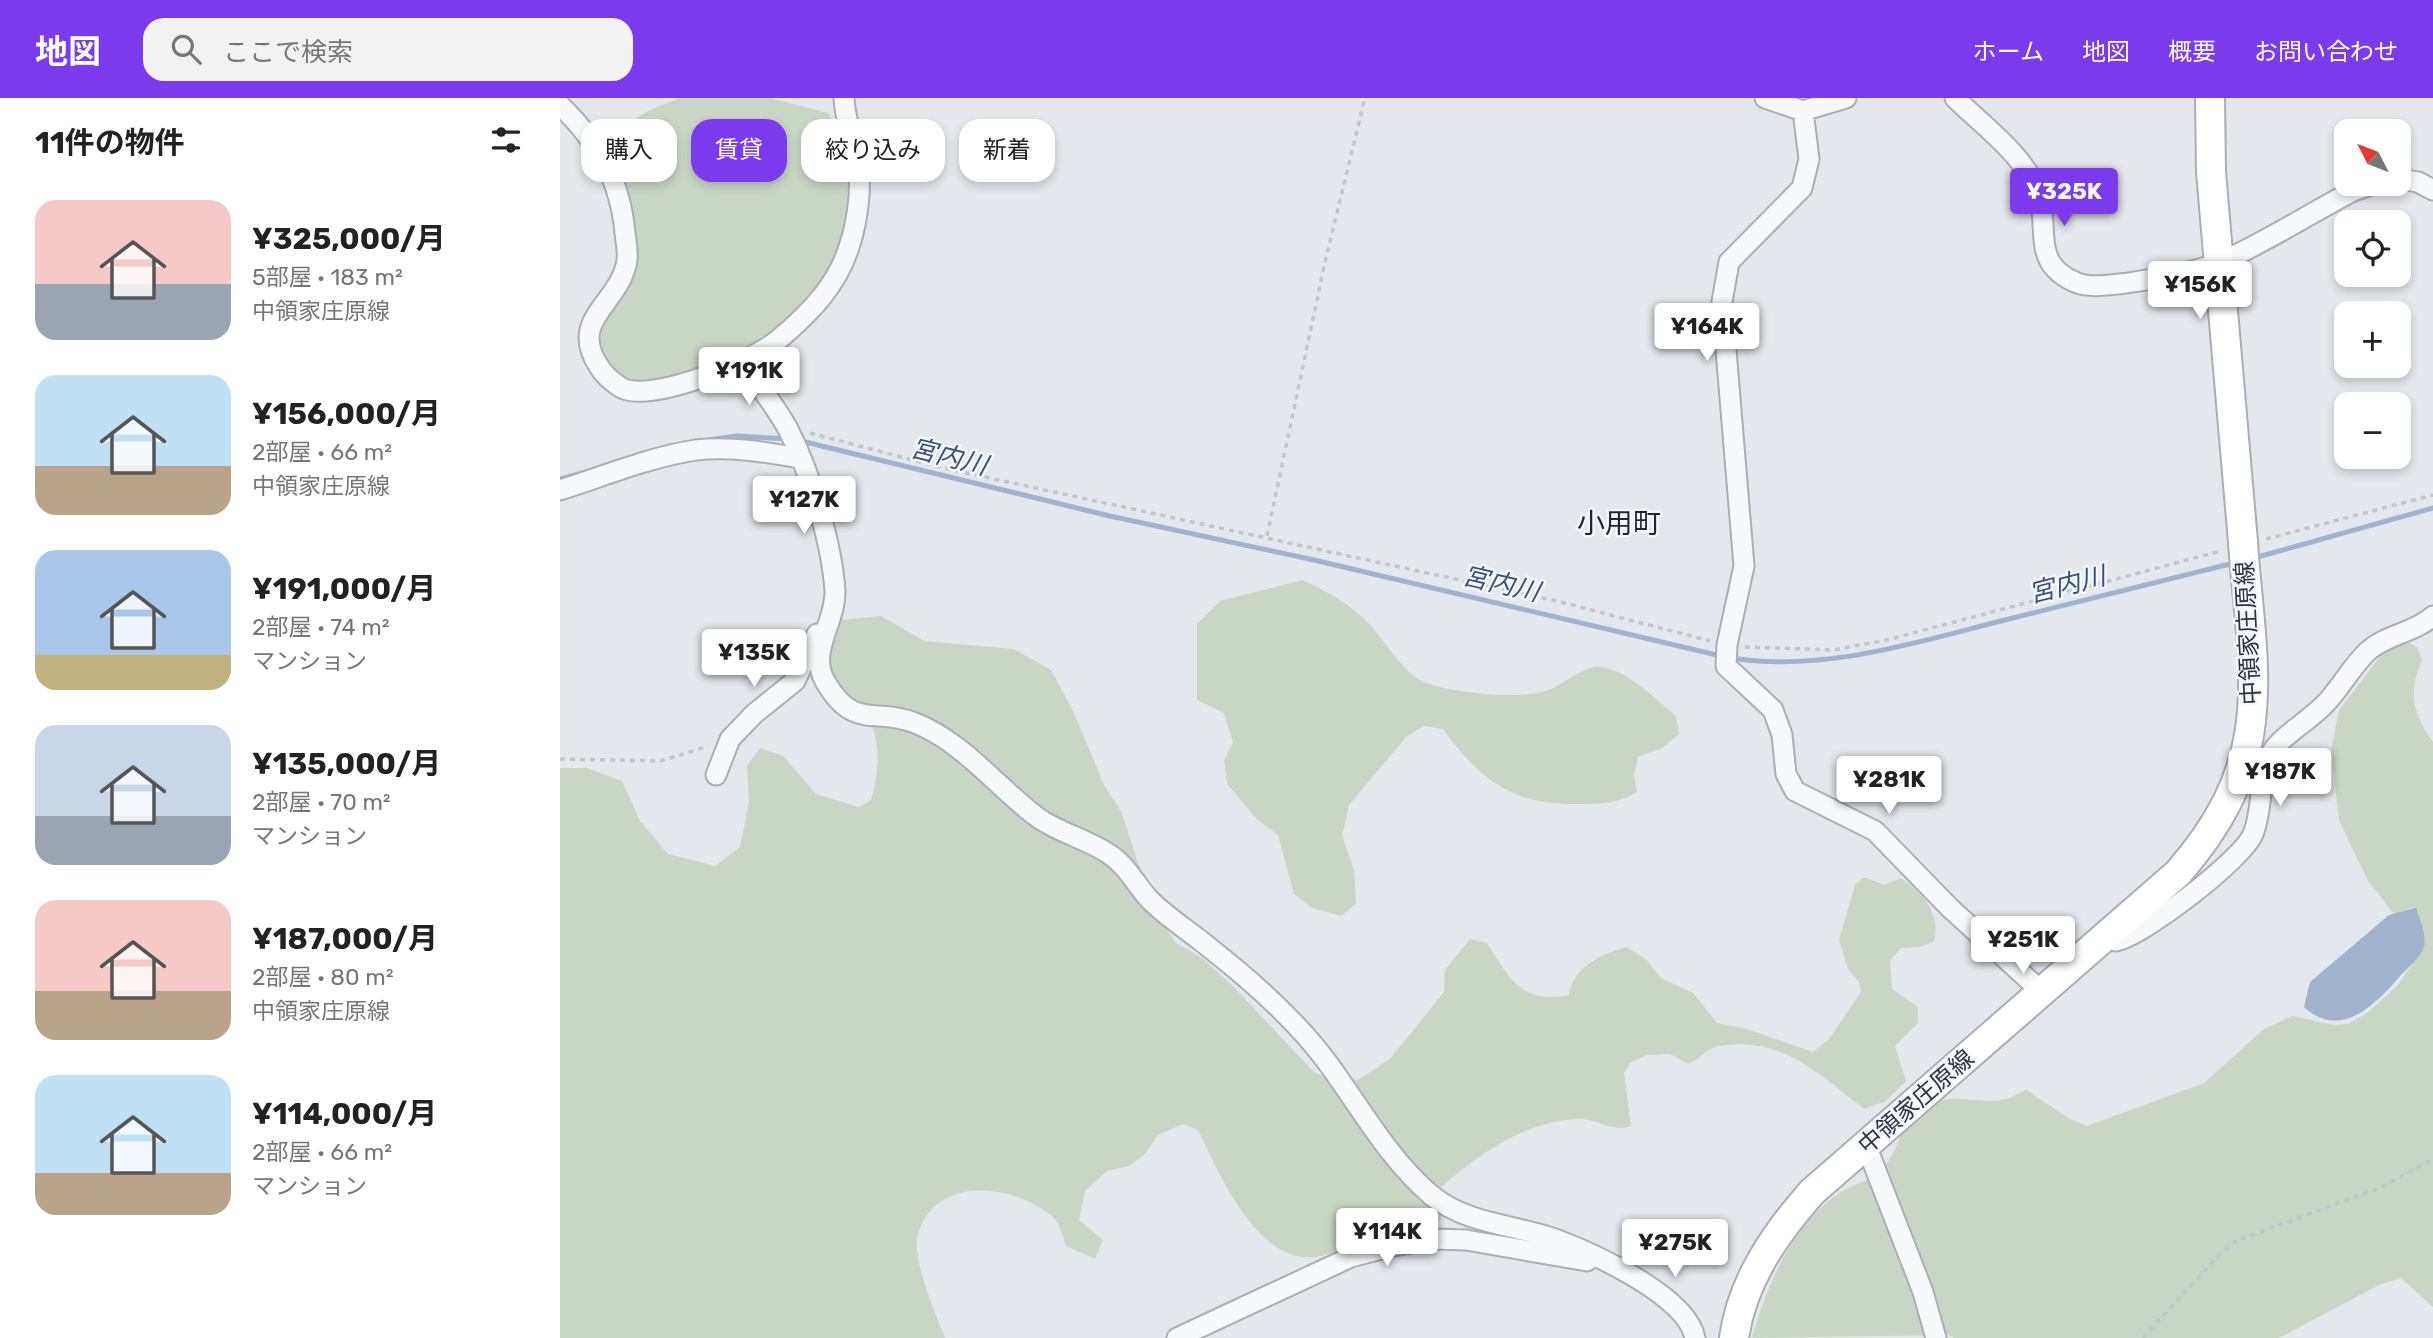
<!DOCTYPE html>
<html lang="ja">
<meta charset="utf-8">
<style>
:root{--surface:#fff;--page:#f2f2f2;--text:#222;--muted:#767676;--accent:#7c3aed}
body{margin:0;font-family:Rubik,"Noto Sans JP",sans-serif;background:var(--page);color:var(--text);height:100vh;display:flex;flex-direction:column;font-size:26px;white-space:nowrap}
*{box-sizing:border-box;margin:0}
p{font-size:23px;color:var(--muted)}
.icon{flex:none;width:38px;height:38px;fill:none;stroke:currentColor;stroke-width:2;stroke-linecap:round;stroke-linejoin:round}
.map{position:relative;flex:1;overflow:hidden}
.panel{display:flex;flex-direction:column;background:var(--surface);width:560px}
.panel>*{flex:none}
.hud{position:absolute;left:21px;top:21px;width:665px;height:63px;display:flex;gap:14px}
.needle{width:46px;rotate:312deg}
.controls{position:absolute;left:1774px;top:21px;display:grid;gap:14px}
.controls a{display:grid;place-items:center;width:77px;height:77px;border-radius:14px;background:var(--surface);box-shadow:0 4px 10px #0003;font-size:35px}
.price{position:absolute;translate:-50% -60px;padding:0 16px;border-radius:7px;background:#fff;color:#222;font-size:23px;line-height:46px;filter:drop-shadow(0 2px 4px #0008)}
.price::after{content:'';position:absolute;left:50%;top:42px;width:21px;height:16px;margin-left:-10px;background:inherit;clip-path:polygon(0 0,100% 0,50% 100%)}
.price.current{background:var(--accent);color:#fff}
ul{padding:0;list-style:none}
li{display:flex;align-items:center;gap:21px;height:175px;padding:0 35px}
li span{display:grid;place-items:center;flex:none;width:196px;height:140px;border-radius:21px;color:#555}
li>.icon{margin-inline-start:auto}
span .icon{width:84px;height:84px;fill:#fffc;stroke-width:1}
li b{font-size:30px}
h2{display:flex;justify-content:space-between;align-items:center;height:84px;padding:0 35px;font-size:30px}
.pill{padding:0 24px;border-radius:21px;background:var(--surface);box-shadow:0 4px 10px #0003;font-size:24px;line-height:63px}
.pill.current{background:var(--accent);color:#fff}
header{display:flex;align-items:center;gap:42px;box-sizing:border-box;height:98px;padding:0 35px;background:var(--accent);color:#fff}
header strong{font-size:33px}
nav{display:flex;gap:38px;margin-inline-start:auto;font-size:24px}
.search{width:490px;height:63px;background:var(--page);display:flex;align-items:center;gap:18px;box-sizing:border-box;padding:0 24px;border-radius:21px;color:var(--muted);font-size:26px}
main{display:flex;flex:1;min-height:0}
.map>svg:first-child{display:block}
</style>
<header>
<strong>地図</strong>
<div class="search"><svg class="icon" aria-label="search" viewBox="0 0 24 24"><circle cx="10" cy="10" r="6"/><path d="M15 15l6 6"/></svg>ここで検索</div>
<nav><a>ホーム</a><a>地図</a><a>概要</a><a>お問い合わせ</a></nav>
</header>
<main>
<section class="panel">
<h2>11件の物件<svg class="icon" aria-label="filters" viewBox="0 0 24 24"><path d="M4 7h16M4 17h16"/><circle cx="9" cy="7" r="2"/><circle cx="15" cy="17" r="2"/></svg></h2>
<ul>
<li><span style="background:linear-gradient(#f6c9c9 60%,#9aa5b1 0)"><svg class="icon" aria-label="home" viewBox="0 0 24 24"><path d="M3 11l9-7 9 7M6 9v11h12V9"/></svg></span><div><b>¥325,000/月</b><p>5部屋 · 183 m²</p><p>中領家庄原線</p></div></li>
<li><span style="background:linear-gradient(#bfe0f5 65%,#b9a48a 0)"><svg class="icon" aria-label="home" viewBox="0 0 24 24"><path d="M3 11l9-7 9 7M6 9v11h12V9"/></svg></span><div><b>¥156,000/月</b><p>2部屋 · 66 m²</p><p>中領家庄原線</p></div></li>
<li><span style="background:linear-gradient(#a9c7e8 75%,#c2b280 0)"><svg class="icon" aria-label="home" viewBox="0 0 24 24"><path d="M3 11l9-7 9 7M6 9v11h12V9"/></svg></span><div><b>¥191,000/月</b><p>2部屋 · 74 m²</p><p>マンション</p></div></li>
<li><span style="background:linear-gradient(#c9d6e8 65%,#9aa5b1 0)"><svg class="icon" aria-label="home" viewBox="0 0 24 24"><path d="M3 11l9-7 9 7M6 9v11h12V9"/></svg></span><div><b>¥135,000/月</b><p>2部屋 · 70 m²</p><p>マンション</p></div></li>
<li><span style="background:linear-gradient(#f6c9c9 65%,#b9a48a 0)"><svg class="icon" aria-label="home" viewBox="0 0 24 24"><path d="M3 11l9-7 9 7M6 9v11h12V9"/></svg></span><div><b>¥187,000/月</b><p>2部屋 · 80 m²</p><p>中領家庄原線</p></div></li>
<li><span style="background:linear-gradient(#bfe0f5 70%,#b9a48a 0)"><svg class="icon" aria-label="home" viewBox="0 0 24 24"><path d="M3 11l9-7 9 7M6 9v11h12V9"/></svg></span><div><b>¥114,000/月</b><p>2部屋 · 66 m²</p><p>マンション</p></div></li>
</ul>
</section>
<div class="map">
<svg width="1873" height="1240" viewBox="0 0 1873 1240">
<rect width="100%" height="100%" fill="#e4e7ec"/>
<path fill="#c9d6c5" d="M 120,0 L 211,0 L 268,15 C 277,33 289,53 291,74 C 296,139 261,203 210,239 C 189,254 165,262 142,270 C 121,277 86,292 64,283 C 56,279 47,268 40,262 L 38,227 L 70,182 C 66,157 46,62 55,44 C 67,19 96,9 120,0 Z
M 742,482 C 767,493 790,506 809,526 C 827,544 843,578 869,586 C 899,595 963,603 991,591 C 1004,585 1021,571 1034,569 C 1060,565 1097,602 1116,618 L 1119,636 L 1102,650 L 1078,659 L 1074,677 L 1077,694 C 1058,705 1042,706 1019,706 C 954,708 920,682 883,631 L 864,628 L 846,639 L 789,707 L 782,738 L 794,772 L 796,806 L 781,818 L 752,810 L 734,796 L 718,737 L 697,721 L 667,686 L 664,663 L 673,644 L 664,615 L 637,602 L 637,526 L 660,503 Z
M 321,518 L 364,543 L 454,551 L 491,572 L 513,613 L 545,689 L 561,713 L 595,816 L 616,845 L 642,860 L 671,886 L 754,974 L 767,980 L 798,982 L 830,961 L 884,894 L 885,872 L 910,841 L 927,845 C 950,881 960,906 1009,897 C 1012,870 1042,855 1067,849 L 1087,862 L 1101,880 L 1133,895 L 1157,925 L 1187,931 L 1253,954 L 1269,941 L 1301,894 L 1299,884 L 1288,871 L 1279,842 L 1295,787 L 1304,779 L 1324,787 L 1341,780 C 1363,795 1381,816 1374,843 L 1360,849 L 1341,850 L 1330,863 L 1332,891 L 1358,909 L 1358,925 L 1335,948 L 1346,983 L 1326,1003 L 1304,1011 C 1260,977 1221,937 1160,948 C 1146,950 1141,961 1128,966 L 1110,956 L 1087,957 L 1071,964 L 1064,975 L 1071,1028 C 1054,1035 1038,1021 1020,1021 C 965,1022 916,1058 877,1093 L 884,1114 L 875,1131 C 859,1137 844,1142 828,1145 C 819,1146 810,1143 801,1145 C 783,1148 767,1161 744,1159 C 692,1154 658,1073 638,1032 L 623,1026 L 598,1037 L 584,1057 L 569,1068 L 547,1073 L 525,1093 L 519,1122 L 543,1142 L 535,1161 L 506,1148 C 503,1140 500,1125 493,1119 C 455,1086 376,1076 358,1136 C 351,1160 376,1217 385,1240 L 0,1240 L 0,670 L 27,670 L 62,683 L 80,723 L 108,756 L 155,768 L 180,749 L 189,704 L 187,668 L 200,650 L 223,658 L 256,696 L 299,709 L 311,702 C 322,665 322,626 291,598 C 282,589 267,578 263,565 C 258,549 272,535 281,522 Z
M 1848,544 L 1857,549 L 1862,562 C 1848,594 1852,615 1873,644 L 1873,1209 L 1841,1180 L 1819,1187 L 1719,1240 L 1394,1240 L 1389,1237 L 1192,1240 C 1206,1189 1232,1127 1278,1096 C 1294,1085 1308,1085 1323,1070 C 1340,1053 1338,1027 1359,1012 C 1390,991 1412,1007 1442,1002 C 1450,1001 1459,995 1466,992 L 1510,1021 L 1527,1028 L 1644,985 L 1704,931 L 1732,918 L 1774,927 L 1788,926 L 1807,915 L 1837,888 L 1853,865 L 1845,831 L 1807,781 L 1779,722 L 1771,653 L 1779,612 L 1823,555 Z"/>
<path fill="#9fb4cc" d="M 1856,810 C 1860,822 1868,839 1863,852 C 1859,860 1848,870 1841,877 C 1816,906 1781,943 1744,909 L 1750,884 L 1829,817 Z"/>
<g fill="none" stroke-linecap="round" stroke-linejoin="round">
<path stroke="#9fb4cc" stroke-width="5" d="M 237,342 L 550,418 L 754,462 L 1161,558
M 126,345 L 177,338 L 228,341
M 0,381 L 26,374
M 1694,460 L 1873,410
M 1171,560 C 1261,574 1351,546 1437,524 C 1516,504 1595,484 1674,465"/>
<g stroke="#a9aeb7" stroke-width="23">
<path id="minor" d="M 1205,0 L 1243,13 L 1286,0
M 1395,0 C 1424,29 1469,60 1480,101 C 1486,122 1479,151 1493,168 C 1500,177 1513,185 1525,187 C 1550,191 1637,174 1661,164 C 1706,144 1749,116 1793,93 L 1814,86
M 0,7 C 38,44 60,81 65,135 C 66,144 68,154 67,162 C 61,206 6,221 40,270 C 44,277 57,288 64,291 C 97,303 192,263 218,242 C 250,215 278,187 290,146 C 297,124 302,91 298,67 C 294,45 285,23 284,0
M 1243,13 L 1249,61 L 1242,90 L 1169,164 L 1162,204 L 1184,468 L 1167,547 L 1166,568 L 1213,612 L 1222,637 L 1226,676 L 1235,693 L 1315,733 L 1390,810 L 1482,894
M 1839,81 L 1858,84 L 1873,92
M 184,263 C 197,287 215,307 228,331 C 250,374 272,445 275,493 C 276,525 247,554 266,585 C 295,633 315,609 355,625 C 402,643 437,689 477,719 C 499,735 527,741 549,756 C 566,767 575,785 588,800 C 606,819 631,834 651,851 C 693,884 735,921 767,964 C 801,1010 827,1059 871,1097 C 908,1127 953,1126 995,1141 C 1033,1155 1127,1198 1135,1240
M 0,392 C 44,378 90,359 136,352 C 169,348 206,354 239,360
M 156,677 L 170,641 L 194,616 L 235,583 L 257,536
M 1545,838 L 1556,843 C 1583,838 1683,761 1693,736 C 1705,708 1696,667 1719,645 C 1733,631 1750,621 1764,607 C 1780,591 1791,569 1808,553 C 1827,536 1854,535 1873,518
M 1306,1047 L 1363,1194 L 1376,1240
M 617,1240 L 791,1159 L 829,1149 L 873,1141 L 906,1142 L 1027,1163"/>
</g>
<g stroke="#a9aeb7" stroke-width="32">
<path id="secondary" d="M 1650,0 L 1651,74 L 1683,444
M 1174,1240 C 1182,1183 1215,1136 1252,1094 L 1618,775 C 1707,673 1698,599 1685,471"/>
</g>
<path stroke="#c2c5cb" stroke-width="3.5" stroke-dasharray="5 5" stroke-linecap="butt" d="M 250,335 L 379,369 L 1001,504 L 1150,543
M 707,438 L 765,164 L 805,0
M 1706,441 L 1873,397
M 1185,549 L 1273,552 L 1327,542 L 1661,453
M 0,661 L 101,663 L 148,648
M 1583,1240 L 1660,1156 L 1676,1143 L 1822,1089 L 1873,1061"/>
<use href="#minor" stroke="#f7f8fa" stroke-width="19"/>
<use href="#secondary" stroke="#fff" stroke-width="28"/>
<g stroke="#a9aeb7" stroke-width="32" stroke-linecap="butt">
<path id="secondary-bridge" d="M 1683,444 L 1685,471"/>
</g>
<use href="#secondary-bridge" stroke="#fff" stroke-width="28"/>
</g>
<g text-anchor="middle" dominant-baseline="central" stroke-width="5" stroke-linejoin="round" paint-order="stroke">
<g font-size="24" fill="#2b3445" stroke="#f4f6f9">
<text transform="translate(1688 535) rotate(-93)">中領家庄原線</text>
<text transform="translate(1356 1004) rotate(-41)">中領家庄原線</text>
</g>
<g font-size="26" font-style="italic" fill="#34527a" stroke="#f4f6f9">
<text transform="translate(389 359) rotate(14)">宮内川</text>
<text transform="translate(941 486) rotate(13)">宮内川</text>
<text transform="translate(1507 487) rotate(-14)">宮内川</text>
</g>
<g font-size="28" fill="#1d2536" stroke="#f4f6f9">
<text x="1059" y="425">小用町</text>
</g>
</g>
</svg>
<div class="controls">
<a><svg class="needle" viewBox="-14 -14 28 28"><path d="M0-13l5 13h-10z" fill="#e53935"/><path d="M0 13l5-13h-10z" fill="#767676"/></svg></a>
<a><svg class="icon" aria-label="locate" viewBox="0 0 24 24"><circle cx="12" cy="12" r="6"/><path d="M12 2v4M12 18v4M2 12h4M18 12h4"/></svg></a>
<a>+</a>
<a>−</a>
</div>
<b class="price current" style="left:1504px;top:130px">¥325K</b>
<b class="price" style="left:1640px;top:223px">¥156K</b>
<b class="price" style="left:1147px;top:265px">¥164K</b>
<b class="price" style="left:189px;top:309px">¥191K</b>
<b class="price" style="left:244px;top:438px">¥127K</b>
<b class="price" style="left:194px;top:591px">¥135K</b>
<b class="price" style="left:1720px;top:710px">¥187K</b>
<b class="price" style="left:1329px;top:718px">¥281K</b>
<b class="price" style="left:1463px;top:878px">¥251K</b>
<b class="price" style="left:827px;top:1170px">¥114K</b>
<b class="price" style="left:1115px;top:1181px">¥275K</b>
<div class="hud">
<a class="pill">購入</a>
<a class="pill current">賃貸</a>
<a class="pill">絞り込み</a>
<a class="pill">新着</a>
</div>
</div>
</main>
